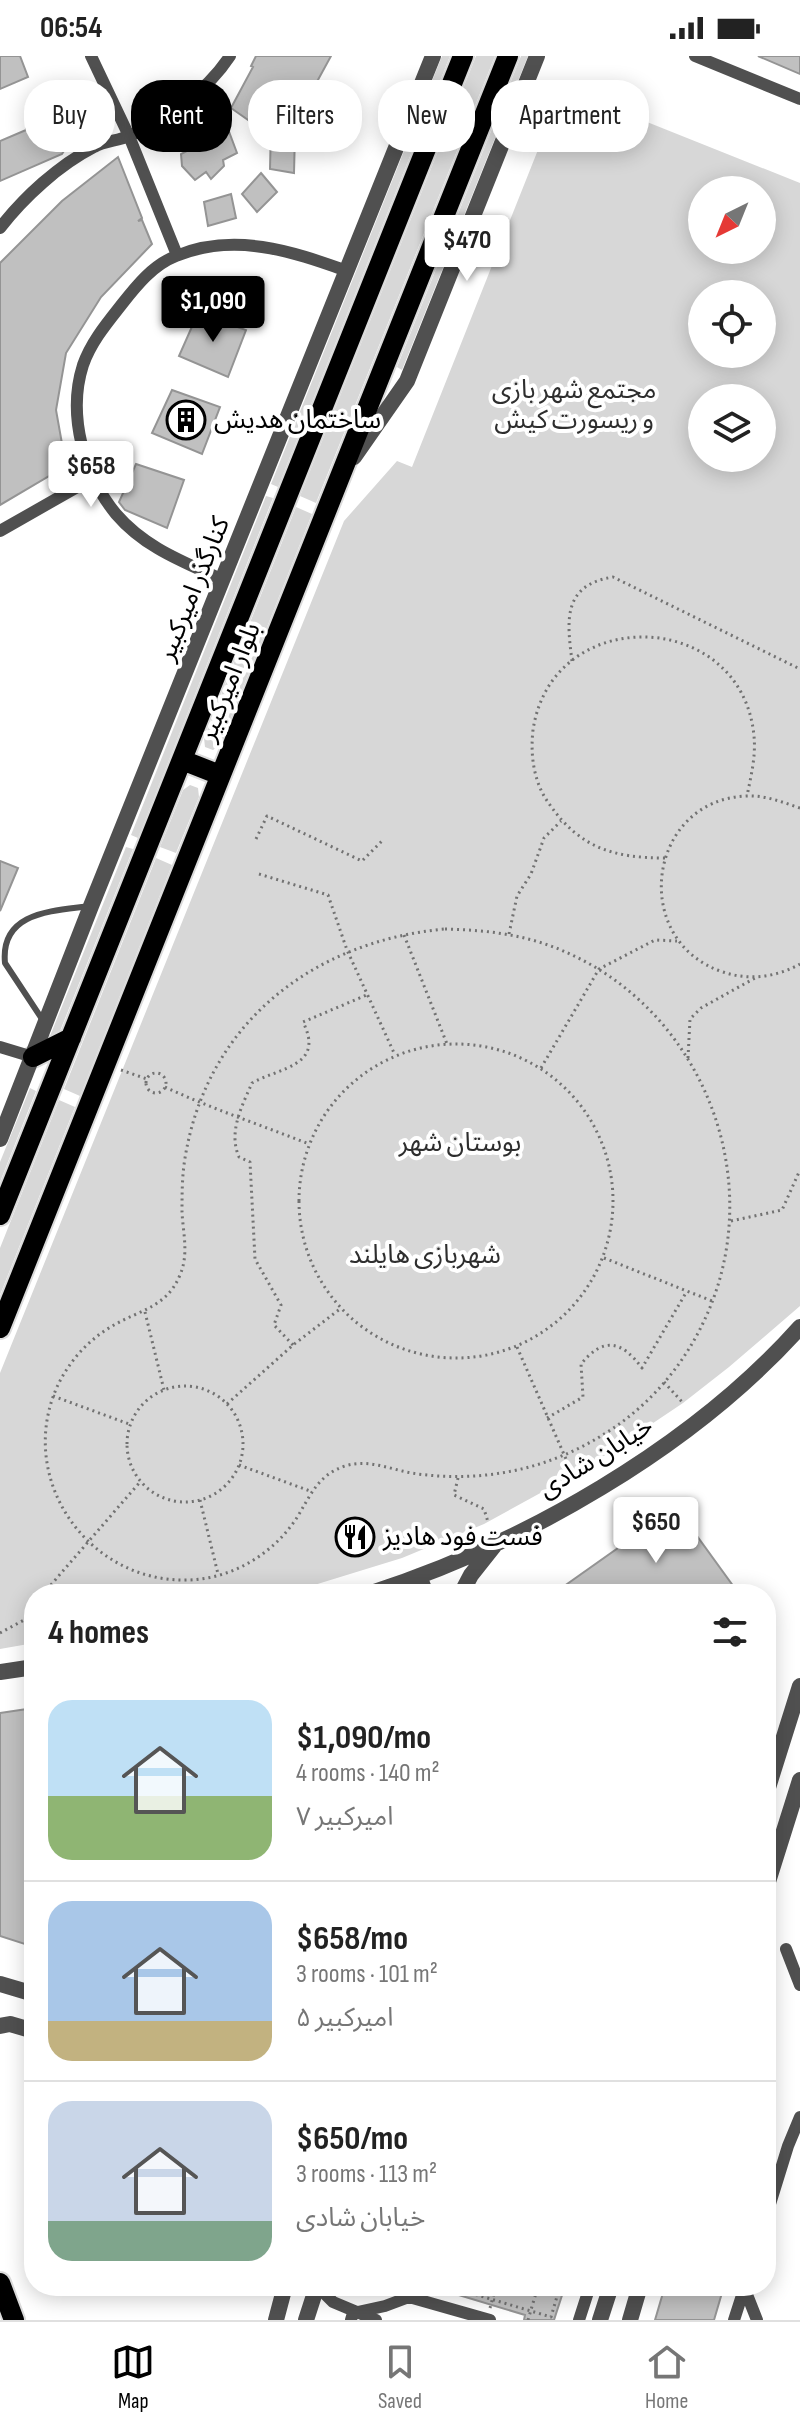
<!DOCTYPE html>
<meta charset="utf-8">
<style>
:root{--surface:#fff;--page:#f6f6f6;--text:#222;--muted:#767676;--line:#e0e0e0;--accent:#000}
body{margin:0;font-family:"Sofia Sans Condensed","Noto Sans Arabic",sans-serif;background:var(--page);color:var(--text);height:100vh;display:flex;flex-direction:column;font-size:30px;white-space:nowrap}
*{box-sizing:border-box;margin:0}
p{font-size:26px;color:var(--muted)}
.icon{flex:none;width:44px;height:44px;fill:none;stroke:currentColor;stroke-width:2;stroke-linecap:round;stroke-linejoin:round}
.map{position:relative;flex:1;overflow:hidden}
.drawer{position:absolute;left:24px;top:1528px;width:752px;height:712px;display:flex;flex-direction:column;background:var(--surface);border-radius:32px;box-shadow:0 4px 20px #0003}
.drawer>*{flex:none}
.banner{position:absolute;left:24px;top:24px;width:752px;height:72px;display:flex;gap:16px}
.needle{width:52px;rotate:223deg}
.controls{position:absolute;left:688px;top:120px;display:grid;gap:16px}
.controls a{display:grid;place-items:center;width:88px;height:88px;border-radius:50%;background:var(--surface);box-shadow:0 4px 20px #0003;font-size:40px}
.price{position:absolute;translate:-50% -68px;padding:0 18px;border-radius:8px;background:#fff;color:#222;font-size:26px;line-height:52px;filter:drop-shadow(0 2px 4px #0008)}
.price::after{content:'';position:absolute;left:50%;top:48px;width:24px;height:18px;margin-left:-12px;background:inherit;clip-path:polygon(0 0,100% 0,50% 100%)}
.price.selected{background:var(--accent);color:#fff}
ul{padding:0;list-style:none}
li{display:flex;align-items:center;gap:24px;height:200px;padding:0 24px}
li+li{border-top:2px solid var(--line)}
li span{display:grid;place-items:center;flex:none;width:224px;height:160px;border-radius:24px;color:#555}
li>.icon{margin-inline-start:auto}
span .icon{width:96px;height:96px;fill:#fffc;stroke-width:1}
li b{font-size:34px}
h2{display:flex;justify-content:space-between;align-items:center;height:96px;padding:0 24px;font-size:34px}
.chip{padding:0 28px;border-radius:32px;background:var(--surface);box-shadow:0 4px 20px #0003;font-size:28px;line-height:72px}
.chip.selected{background:var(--accent);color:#fff}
.status{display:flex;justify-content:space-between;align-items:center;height:56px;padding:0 40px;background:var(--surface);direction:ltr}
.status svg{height:22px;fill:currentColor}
.tabs{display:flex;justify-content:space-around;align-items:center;height:112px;border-top:2px solid var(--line);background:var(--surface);font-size:22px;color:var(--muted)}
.tabs a{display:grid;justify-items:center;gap:4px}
.tabs .selected{color:var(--accent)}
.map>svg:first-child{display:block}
</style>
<div class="status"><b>06:54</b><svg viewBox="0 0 49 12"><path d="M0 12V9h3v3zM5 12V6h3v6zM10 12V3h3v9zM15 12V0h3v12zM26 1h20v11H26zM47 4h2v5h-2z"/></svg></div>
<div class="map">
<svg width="800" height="2264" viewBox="0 0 800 2264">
<rect width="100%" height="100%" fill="#fff"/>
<path fill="#d7d7d7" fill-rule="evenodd" d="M 442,0 L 450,0 L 278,431 L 271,428 Z
M 476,0 L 495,0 L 316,447 L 300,440 Z
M 521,0 L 528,0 L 402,314 L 397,311 Z
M 572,36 L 800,127 L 800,1250 L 729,1311 L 683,1347 L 586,1412 L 484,1468 L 402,1502 L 285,1538 L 34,1538 L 34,1587 L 0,1593 L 0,1317 L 344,465 L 397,405 L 412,411 L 559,41 ZM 702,134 L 762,134 L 762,194 L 702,194 ZM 702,238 L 762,238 L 762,298 L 702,298 ZM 702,342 L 762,342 L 762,402 L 702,402 Z
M 266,440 L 273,442 L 138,782 L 131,779 Z
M 296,451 L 312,458 L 220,689 L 213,694 L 205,691 L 204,682 Z
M 190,729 L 198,732 L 199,741 L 176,797 L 160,791 L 183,734 Z
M 126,791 L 133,793 L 58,980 L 48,985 Z
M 156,802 L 172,809 L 80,1040 L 64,1033 Z
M 30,1032 L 36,1035 L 0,1126 L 0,1106 Z
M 59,1044 L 75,1051 L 0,1239 L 0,1192 Z"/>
<path fill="#c0c0c0" stroke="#949494" stroke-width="2" d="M 0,0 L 20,0 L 28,21 L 0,33 Z
M 256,0 L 331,0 L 301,55 L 305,58 L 295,77 L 294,117 L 270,113 L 272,28 L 251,66 L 231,52 L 253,11 L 251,10 Z
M 758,0 L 800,0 L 800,18 Z
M 53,34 L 76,47 L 79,71 L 62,98 L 0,125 L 0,85 L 26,74 L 26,49 Z
M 217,73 L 228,73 L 237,97 L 223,104 L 224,110 L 211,123 L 206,116 L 195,124 L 182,110 L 181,98 L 191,93 L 191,82 Z
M 118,101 L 142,162 L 138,165 L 142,164 L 152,188 L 101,241 L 66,297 L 56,354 L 66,410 L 0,449 L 0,207 L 62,145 Z
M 261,117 L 277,136 L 257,156 L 242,138 Z
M 231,138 L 236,162 L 208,170 L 204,146 Z
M 198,257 L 246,274 L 228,321 L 179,300 Z
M 172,334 L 220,351 L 202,398 L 152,377 Z
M 136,408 L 184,424 L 167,472 L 125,454 L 119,446 Z
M 0,805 L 18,812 L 0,855 Z
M 676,1451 L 739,1538 L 553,1538 Z
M 34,1652 L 34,1891 L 0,1880 L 0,1657 Z
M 440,2230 L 565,2230 L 554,2264 L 524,2264 L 525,2259 L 439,2233 Z
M 665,2230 L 724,2230 L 714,2264 L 655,2264 Z"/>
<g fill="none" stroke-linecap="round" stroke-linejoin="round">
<g stroke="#dbdbdb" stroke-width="24">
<path id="primary" d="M 182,704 L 220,719
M 33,1001 L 71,982
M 0,1159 L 463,0
M 0,1272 L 508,0
M 0,2227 L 14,2264"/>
</g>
<path stroke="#727272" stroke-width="3" stroke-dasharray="2 4" stroke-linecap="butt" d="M 572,605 C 567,565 562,529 613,521 L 800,613
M 800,752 C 782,746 765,739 746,740 C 647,744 629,885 723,916 C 749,925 777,921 800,908
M 256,783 L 267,760 L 362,805 L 383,784
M 665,802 C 614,802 580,792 550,749 C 534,728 530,700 533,674 C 552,546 742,552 754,680 C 756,700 751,720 747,740
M 259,818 L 328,839 L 347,894 L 395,999
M 445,873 C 488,874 530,879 570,898 C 693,954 758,1099 718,1229 C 700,1287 663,1339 612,1373 C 554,1412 487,1427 418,1418 C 393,1415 370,1402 345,1410 C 317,1419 310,1441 296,1463 C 272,1499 231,1523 188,1524 C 88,1527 16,1423 57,1331 C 69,1305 89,1283 114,1269 C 140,1254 167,1251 180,1219 C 189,1198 183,1177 182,1156 C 182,1138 182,1120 185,1102 C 207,967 313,885 445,873 Z
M 509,878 L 517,840 L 531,818 L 544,782 L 561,765
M 404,879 L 447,988
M299 1145a157 157 0 1 1 314 0a157 157 0 1 1-314 0Z
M 688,1002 L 690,963 L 701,952 L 755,922
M 541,1012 L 599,913 L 655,884 L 677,885
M 121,1014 L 147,1023
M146 1027a10 10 0 1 1 20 0a10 10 0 1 1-20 0Z
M 165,1031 C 212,1053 261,1069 309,1088
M 731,1165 L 782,1154 L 800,1114
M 604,1202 L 712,1245
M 145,1256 L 164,1334
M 293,1289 L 274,1269 L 281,1249 L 255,1203 L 250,1106 L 239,1101 C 228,1076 242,1050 252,1027 C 281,1011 325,1010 303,966 L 369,938
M 517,1291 L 573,1419
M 664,1326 L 683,1347
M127 1388a58 58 0 1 1 116 0a58 58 0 1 1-116 0Z
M 53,1340 L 129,1368
M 227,1348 L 293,1289 L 340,1253
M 547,1362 L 583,1341 L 581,1308 C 604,1280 622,1285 642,1312 L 687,1235
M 239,1409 L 310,1435
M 458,1422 L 454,1439 L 484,1453 L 488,1466
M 200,1444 L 218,1518
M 43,1538 L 140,1426
M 0,1577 L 24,1564 L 34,1550
M 447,2230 L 551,2261 L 560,2230
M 490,2252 L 496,2230
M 528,2264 L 538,2230"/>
<path stroke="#505050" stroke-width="6" d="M 44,966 L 5,907 C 0,855 54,855 90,850"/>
<path stroke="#505050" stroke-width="12" d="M 91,0 L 129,80 L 177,199
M 695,0 L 800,43
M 0,172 C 24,141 59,109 94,91 C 104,85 118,85 129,80 C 168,63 207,35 230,0
M 0,475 L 93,422
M 223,524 C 184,506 145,492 116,458 C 84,419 67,359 83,309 C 91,286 107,267 122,248 C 137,229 153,209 176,200 C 234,176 291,195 347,215
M 0,991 L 33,1001
M 786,1893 L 800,1929
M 766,2161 L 788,2090 L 800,2061
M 317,2230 L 333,2246 L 376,2264
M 744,2231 L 757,2264
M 351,2264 L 353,2257 L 385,2250 L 409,2241 L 490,2264
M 579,2264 L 590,2230
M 734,2264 L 745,2230"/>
<path stroke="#505050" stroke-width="16" d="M 354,401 L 407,325 L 537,0
M 0,1083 L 91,850 L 433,0
M 419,1520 L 426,1538
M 368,1538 C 522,1489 692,1392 800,1271
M 461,1538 L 471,1519 L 494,1490
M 0,1616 L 34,1611
M 766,1738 L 800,1630
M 766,1832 L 800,1724
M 0,1928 L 34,1938
M 0,1970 L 10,1968 L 34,1975
M 276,2264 L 285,2230
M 306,2264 L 317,2230
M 600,2264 L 611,2230
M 630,2264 L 640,2230"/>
<use href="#primary" stroke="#000" stroke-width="20"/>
</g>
<defs>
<g id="building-ring" transform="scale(2)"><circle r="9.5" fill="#fff" stroke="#000" stroke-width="1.5"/><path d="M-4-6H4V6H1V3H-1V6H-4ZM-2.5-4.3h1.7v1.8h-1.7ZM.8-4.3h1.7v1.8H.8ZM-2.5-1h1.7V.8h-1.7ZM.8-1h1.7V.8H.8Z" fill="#000"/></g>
<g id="restaurant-ring" transform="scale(2)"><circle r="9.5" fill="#fff" stroke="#000" stroke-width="1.5"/><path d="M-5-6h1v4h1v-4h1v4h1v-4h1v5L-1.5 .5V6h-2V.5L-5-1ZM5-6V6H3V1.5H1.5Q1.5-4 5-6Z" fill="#000"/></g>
</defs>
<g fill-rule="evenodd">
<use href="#building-ring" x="186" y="364"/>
<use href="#restaurant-ring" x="355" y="1481"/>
</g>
<g text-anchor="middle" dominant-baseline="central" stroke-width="8" stroke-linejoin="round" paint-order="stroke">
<g font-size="26" fill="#2e2e2e" stroke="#fff">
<text x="574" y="334">مجتمع شهر بازی<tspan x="574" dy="30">و ریسورت کیش</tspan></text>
<text x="460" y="1087">بوستان شهر</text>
<text x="425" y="1199">شهربازی هایلند</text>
</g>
<g font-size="26" fill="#000" stroke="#fff" text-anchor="start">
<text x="214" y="364">ساختمان هدیش</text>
<text x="383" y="1481">فست فود هادیز</text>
</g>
<g font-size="26" fill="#000" stroke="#fff">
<text transform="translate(194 533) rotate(-68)">کنارگذر امیرکبیر</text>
<text transform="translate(230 626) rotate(-68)">بلوار امیرکبیر</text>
<text transform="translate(596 1402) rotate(-32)">خیابان شادی</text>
</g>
</g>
</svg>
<div class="controls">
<a><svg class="needle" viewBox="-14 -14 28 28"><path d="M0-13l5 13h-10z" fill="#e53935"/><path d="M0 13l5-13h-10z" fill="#767676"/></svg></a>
<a><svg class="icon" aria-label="locate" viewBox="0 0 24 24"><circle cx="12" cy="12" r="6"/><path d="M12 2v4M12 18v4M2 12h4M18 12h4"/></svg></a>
<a><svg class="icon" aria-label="layers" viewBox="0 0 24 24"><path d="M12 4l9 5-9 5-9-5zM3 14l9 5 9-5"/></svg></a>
</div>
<b class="price" style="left:467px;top:227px">$470</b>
<b class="price selected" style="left:213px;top:288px">$1,090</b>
<b class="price" style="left:91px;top:453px">$658</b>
<b class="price" style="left:656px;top:1509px">$650</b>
<div class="banner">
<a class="chip">Buy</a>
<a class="chip selected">Rent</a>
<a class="chip">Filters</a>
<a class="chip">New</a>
<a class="chip">Apartment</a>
</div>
<section class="drawer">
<h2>4 homes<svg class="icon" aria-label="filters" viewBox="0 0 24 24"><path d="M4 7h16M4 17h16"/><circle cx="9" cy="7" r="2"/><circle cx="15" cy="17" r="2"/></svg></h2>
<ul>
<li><span style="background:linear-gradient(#bfe0f5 60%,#8fb573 0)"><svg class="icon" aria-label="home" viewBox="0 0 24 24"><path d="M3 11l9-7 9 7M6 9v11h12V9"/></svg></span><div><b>$1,090/mo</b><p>4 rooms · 140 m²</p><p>امیرکبیر ۷</p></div></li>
<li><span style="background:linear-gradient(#a9c7e8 75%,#c2b280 0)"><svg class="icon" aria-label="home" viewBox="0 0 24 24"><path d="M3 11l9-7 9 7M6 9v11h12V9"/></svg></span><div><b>$658/mo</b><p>3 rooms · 101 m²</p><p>امیرکبیر ۵</p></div></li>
<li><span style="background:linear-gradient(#c9d6e8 75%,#7fa58c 0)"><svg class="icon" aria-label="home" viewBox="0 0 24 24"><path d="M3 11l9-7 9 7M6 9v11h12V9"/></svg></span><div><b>$650/mo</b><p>3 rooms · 113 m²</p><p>خیابان شادی</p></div></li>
</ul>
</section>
</div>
<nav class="tabs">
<a class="selected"><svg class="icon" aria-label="map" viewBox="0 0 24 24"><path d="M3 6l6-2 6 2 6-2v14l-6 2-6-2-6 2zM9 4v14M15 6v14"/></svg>Map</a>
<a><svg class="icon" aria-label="saved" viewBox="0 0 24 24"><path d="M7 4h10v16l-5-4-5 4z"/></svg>Saved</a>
<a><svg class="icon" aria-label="home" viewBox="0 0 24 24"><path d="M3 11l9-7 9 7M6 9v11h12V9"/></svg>Home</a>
</nav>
